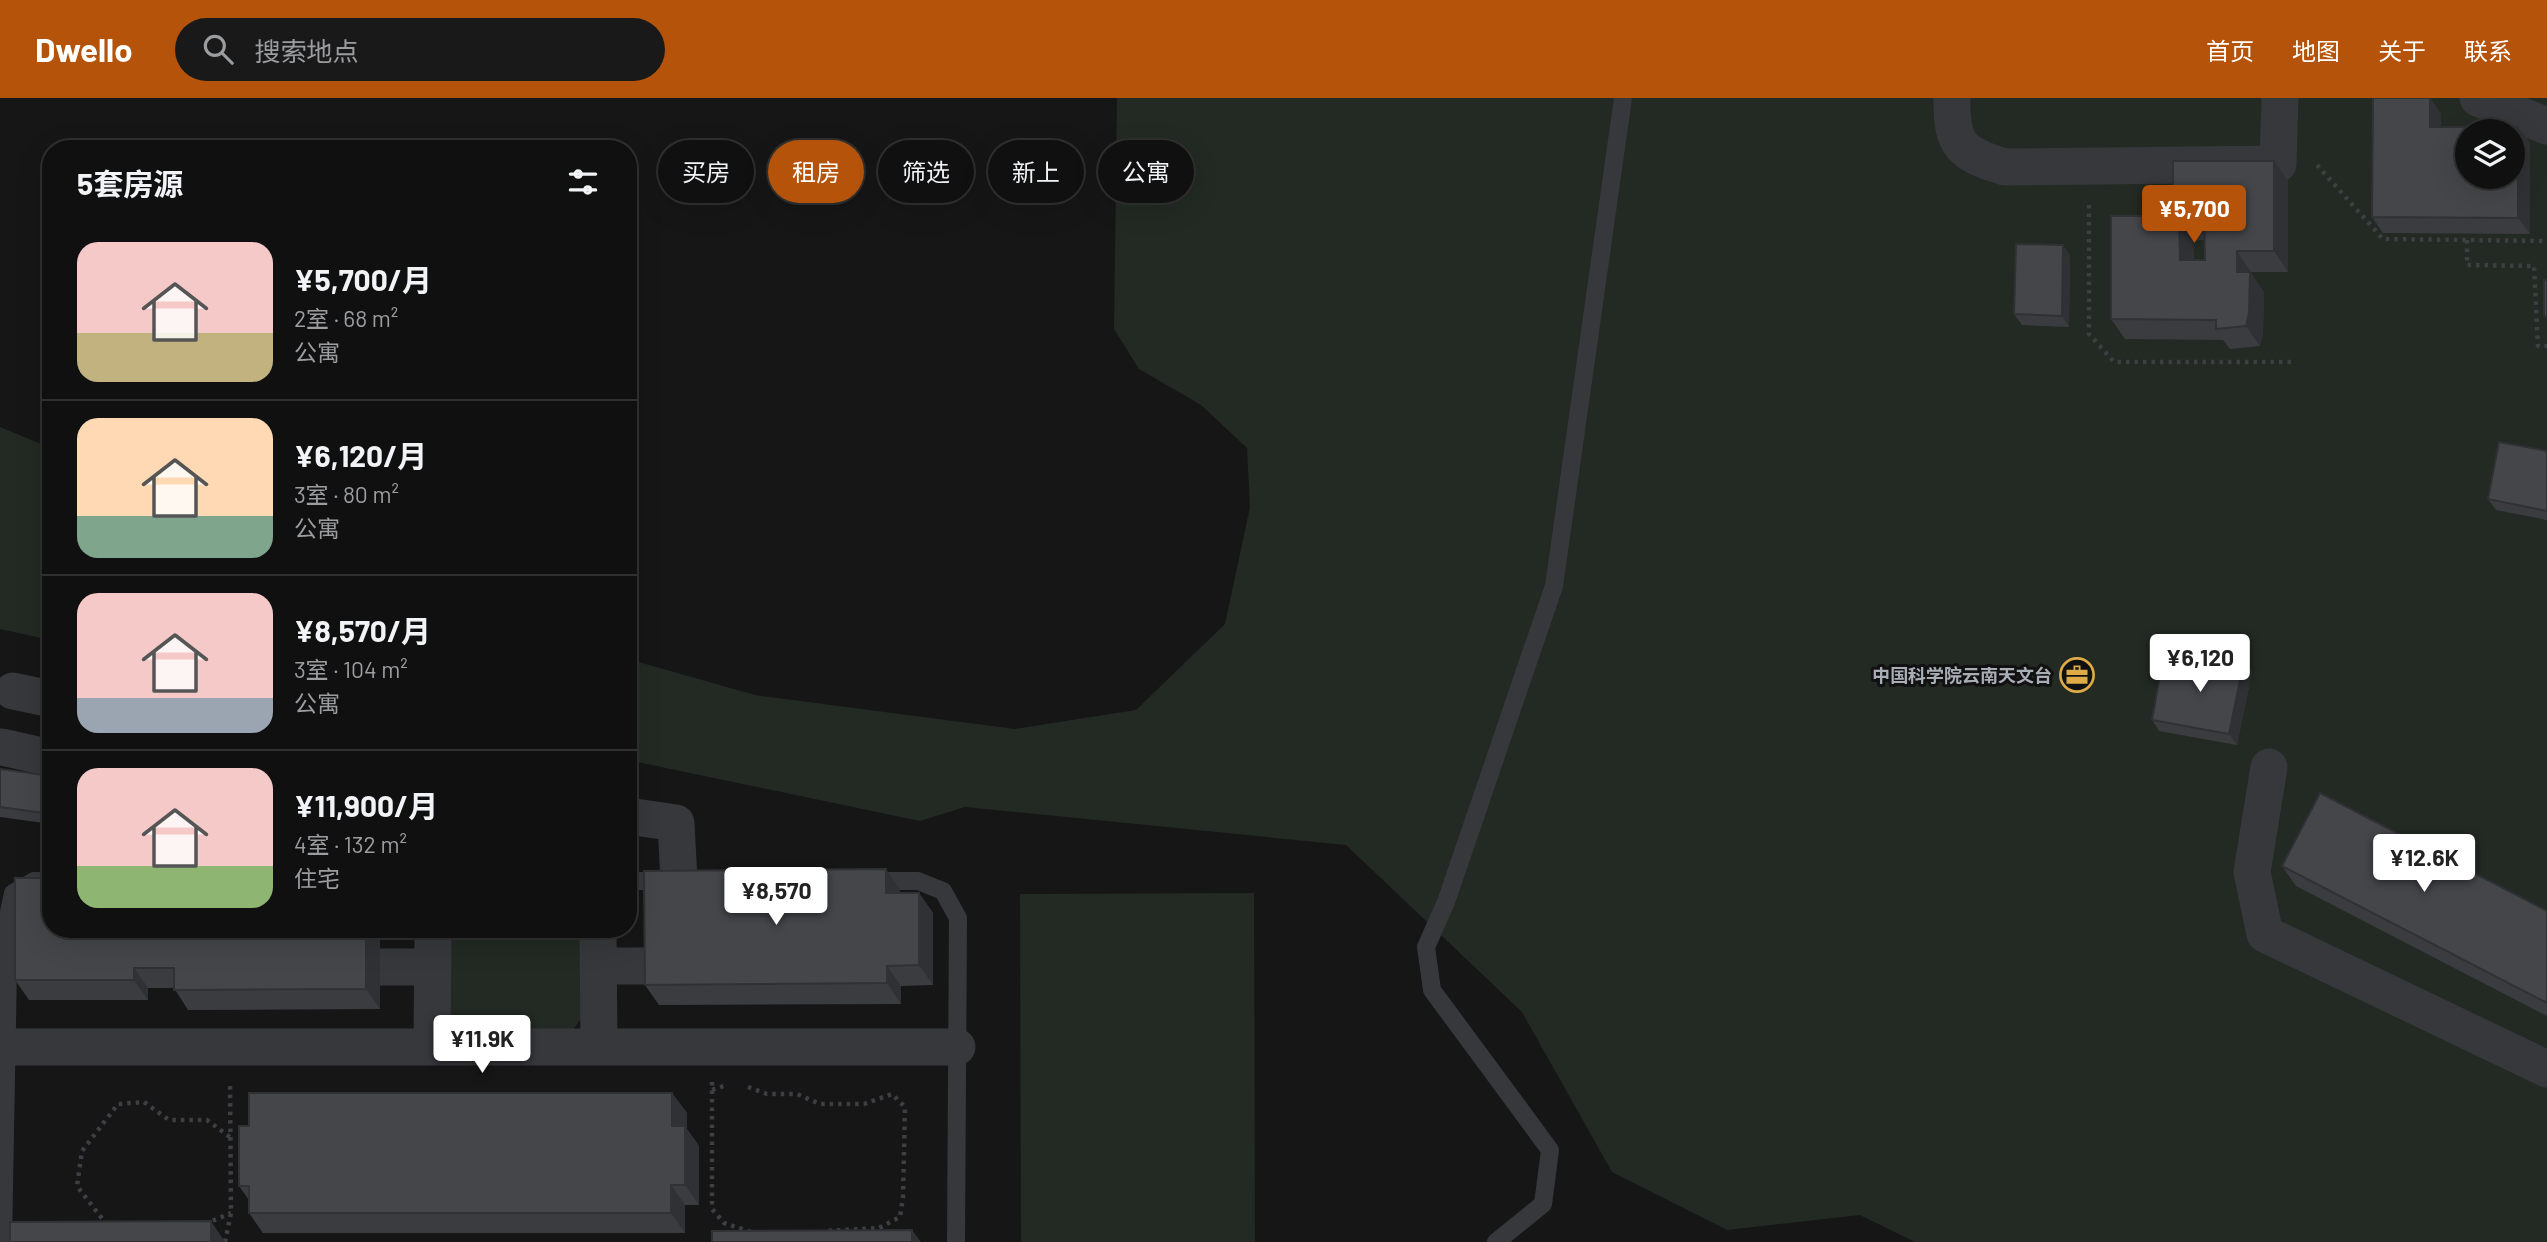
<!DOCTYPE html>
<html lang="zh">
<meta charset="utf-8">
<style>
:root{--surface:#101011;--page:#19191a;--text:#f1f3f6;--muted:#9c9d9f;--line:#303031;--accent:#b45309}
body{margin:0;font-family:Barlow,"Noto Sans SC",sans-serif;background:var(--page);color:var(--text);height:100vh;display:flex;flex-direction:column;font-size:26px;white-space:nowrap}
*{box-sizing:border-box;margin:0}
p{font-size:23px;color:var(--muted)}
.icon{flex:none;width:38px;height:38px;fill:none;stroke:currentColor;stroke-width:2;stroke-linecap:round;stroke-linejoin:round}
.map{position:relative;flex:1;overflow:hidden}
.side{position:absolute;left:42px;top:42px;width:595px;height:798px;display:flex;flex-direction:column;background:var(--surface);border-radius:28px;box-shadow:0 7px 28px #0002,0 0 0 2px var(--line)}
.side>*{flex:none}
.guide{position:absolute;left:658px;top:42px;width:665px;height:63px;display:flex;gap:14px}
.fabs{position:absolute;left:2455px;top:21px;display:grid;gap:14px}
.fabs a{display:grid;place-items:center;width:70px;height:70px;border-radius:50%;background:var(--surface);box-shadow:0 7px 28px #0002,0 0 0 2px var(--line);font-size:35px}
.price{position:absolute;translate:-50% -60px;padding:0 16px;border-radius:7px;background:#fff;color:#222;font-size:23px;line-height:46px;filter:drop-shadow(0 2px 4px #0008)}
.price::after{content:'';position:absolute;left:50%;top:42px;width:21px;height:16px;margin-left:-10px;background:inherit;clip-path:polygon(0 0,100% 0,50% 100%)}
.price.active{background:var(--accent);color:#fff}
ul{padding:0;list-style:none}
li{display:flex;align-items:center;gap:21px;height:175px;padding:0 35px}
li+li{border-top:2px solid var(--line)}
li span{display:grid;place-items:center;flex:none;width:196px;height:140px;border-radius:21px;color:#555}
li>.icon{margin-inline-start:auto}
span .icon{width:84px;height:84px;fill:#fffc;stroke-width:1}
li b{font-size:30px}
h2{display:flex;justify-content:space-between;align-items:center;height:84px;padding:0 35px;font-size:30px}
.tag{padding:0 24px;border-radius:32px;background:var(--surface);box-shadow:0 7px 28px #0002,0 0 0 2px var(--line);font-size:24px;line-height:63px}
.tag.active{background:var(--accent);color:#fff}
header{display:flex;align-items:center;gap:42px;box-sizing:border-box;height:98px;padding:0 35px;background:var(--accent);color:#fff}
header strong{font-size:33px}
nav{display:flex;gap:38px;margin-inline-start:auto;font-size:24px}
.search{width:490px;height:63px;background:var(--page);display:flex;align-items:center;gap:18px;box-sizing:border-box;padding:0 24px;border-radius:38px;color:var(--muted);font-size:26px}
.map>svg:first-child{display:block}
</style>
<header>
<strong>Dwello</strong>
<div class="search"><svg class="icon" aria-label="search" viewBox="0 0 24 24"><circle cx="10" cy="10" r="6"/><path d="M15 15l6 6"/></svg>搜索地点</div>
<nav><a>首页</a><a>地图</a><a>关于</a><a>联系</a></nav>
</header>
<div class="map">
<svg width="2547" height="1144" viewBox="0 0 2547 1144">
<rect width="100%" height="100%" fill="#161617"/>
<path fill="#222a23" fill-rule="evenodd" d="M 1117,0 L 2547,0 L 2547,1144 L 1915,1144 L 1860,1117 L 1727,1132 L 1612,1074 L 1522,914 L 1346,747 L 965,709 L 920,723 L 628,662 L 628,561 L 755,597 L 1015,631 L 1136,612 L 1225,526 L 1250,409 L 1247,350 L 1201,307 L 1139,271 L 1114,231 ZM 2468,33 L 2513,33 L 2513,79 L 2468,79 Z
M 0,329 L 51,350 L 51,542 L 0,531 Z
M 1254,795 L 1255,1144 L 1021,1144 L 1020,796 Z
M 450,831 L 585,831 L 585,915 L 573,932 L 464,933 L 448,920 Z"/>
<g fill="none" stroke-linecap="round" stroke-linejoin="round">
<path stroke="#3d3f43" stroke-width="4.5" stroke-dasharray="3.5 5" stroke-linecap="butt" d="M 2317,67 L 2383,141 L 2547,143
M 2089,107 L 2089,236 L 2114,264 L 2292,264
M 2467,142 L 2467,167 L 2534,168 L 2538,248 L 2547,248
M 712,984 L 712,1111 L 724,1125 L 751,1134
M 748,989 L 767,996 L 797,996 L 820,1006 L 864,1006 L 892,996 L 905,1009 L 903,1099 L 900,1119 L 879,1130 L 825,1133
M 712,992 L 724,988
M 205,1126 L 231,1115
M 107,1127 L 77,1088 L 82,1053 L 118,1006 L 144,1004 L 169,1022 L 207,1022 L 231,1040
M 225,1144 L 231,1115 L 230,984"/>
<path stroke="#37383c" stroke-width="18" d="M 628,783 L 666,783
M 873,783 L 918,783 L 943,793 L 958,820 L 956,1144
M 3,1144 L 9,814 L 13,795 L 34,783 L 51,783
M 1496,1144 L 1543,1106 L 1550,1052 L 1432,892 L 1426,849 L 1446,804 L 1554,488 L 1623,0"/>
<path stroke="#37383c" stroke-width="37" d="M 1952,0 C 1951,47 1961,56 2005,69 L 2278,66 L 2280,0
M 2478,0 L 2547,28
M 13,593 L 51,601
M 2,649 L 51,660
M 2269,669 L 2252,774 L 2265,836 L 2547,971
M 628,718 L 676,725 L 679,783
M 598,831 L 599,949
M 598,868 L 659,868
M 380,869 L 433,869
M 6,949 L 957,949
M 432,949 L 433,831"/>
</g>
<path fill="#3b3c40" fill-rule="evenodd" d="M 2430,0 L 2441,16 L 2441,29 L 2518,29 L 2530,45 L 2530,136 L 2383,135 L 2372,119 Z
M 2288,83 L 2288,174 L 2251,174 L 2251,176 L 2264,194 L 2263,235 L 2260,248 L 2230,251 L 2223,242 L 2125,241 L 2111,221 L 2142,118 L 2173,91 ZM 2205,142 L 2205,162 L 2194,162 L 2193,143 Z
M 2063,147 L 2070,158 L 2069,229 L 2022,227 L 2014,216 Z
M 2547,353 L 2547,422 L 2496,412 L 2488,401 Z
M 2244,563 L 2252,574 L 2237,647 L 2159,633 L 2152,622 L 2186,577 Z
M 0,671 L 51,678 L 51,726 L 0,719 Z
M 2282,768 L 2547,813 L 2547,918 L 2296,788 Z
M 900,792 L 900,795 L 919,795 L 933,815 L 933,887 L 901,888 L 901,906 L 659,907 L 645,887 Z
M 51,831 L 380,831 L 380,911 L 188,912 L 174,890 L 148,890 L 148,902 L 29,902 L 15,882 Z
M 672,995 L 687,1015 L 687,1031 L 699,1048 L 699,1107 L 685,1107 L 685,1135 L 263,1135 L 249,1115 L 249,1102 L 239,1088 L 249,1028 Z"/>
<path fill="#303134" d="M 2430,0 L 2441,16 L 2441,44 L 2430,29 Z
M 2518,29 L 2530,45 L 2530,136 L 2518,120 Z
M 2274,63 L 2288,83 L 2288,174 L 2274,153 Z
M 2179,122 L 2193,143 L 2194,182 L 2180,162 Z
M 2063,147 L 2070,158 L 2069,229 L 2062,218 Z
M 2237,153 L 2264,194 L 2263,235 L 2260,248 L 2246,228 L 2237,174 Z
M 2244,563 L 2252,574 L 2237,647 L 2229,636 Z
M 886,771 L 900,792 L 900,816 L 886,795 Z
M 919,795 L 933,815 L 933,887 L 919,867 Z
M 366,831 L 380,831 L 380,911 L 366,891 Z
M 887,868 L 901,888 L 901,906 L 887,885 Z
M 134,870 L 148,890 L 148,902 L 134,882 Z
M 672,995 L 687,1015 L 687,1031 L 699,1048 L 699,1107 L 685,1087 L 672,1028 Z
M 671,1087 L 685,1107 L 685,1135 L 671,1115 Z
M 211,1123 L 225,1144 L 211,1144 Z
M 912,1132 L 921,1144 L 912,1144 Z"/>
<path fill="#45464a" stroke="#303134" stroke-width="2" fill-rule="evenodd" d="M 2373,0 L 2430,0 L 2430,29 L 2518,29 L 2518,120 L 2372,119 ZM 2468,33 L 2513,33 L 2513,79 L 2468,79 Z
M 2173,63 L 2274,63 L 2274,153 L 2237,153 L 2237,174 L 2250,174 L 2249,215 L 2246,228 L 2216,231 L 2216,222 L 2111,221 L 2111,118 L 2142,118 L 2150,100 L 2173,91 ZM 2179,122 L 2204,122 L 2205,162 L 2180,162 Z
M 2016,146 L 2063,147 L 2062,218 L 2014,216 Z
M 2544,182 L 2547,182 L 2547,218 L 2544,218 Z
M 2499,344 L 2547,353 L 2547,413 L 2488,401 Z
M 2190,553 L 2244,563 L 2229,636 L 2152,622 L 2161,572 L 2186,577 Z
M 0,671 L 51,678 L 51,716 L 0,709 Z
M 2320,695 L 2547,813 L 2547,905 L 2282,768 Z
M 886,771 L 886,795 L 919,795 L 919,867 L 887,868 L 887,885 L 645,887 L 644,773 Z
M 15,780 L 51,780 L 51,831 L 366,831 L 366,891 L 174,892 L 174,870 L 134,870 L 134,882 L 15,882 Z
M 249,995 L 672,995 L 672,1028 L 685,1028 L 685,1087 L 671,1087 L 671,1115 L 249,1115 L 249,1088 L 239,1088 L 239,1028 L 249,1028 Z
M 211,1123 L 211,1144 L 10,1144 L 10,1124 Z
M 912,1132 L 912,1144 L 712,1144 L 712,1133 Z"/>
<defs>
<g id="office-ring" transform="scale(1.75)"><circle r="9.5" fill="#111112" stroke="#dfab46" stroke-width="1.5"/><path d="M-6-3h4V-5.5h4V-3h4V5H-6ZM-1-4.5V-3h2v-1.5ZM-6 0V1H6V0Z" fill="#dfab46"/></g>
</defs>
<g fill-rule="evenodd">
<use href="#office-ring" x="2077" y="577"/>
</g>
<g text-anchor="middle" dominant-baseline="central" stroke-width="6" stroke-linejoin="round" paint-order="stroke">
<g font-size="18" font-weight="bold" fill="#a9adb6" stroke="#111112" text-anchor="end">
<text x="2052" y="577">中国科学院云南天文台</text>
</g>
</g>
</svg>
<div class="fabs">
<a><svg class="icon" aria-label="layers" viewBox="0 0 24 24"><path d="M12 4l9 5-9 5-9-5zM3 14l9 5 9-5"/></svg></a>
</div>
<b class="price active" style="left:2194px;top:147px">¥5,700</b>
<b class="price" style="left:2200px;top:596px">¥6,120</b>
<b class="price" style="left:2424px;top:796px">¥12.6K</b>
<b class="price" style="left:776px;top:829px">¥8,570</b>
<b class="price" style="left:482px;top:977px">¥11.9K</b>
<div class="guide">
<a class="tag">买房</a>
<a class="tag active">租房</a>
<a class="tag">筛选</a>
<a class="tag">新上</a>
<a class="tag">公寓</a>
</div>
<section class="side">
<h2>5套房源<svg class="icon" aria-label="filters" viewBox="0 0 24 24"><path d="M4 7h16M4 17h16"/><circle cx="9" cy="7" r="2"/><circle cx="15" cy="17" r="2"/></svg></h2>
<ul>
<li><span style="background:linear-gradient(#f6c9c9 65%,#c2b280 0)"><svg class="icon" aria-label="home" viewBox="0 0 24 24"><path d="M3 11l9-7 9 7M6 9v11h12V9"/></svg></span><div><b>¥5,700/月</b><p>2室 · 68 m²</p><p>公寓</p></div></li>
<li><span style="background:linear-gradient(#ffd9b3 70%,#7fa58c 0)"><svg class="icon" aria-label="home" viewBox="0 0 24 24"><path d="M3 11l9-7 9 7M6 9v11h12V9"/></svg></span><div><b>¥6,120/月</b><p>3室 · 80 m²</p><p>公寓</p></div></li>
<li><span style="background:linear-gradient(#f6c9c9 75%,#9aa5b1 0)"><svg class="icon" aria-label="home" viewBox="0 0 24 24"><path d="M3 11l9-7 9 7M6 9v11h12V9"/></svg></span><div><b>¥8,570/月</b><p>3室 · 104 m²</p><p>公寓</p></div></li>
<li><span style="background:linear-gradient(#f6c9c9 70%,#8fb573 0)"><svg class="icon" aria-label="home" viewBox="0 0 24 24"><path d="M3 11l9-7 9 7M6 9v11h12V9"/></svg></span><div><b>¥11,900/月</b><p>4室 · 132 m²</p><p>住宅</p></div></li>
</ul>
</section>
</div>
